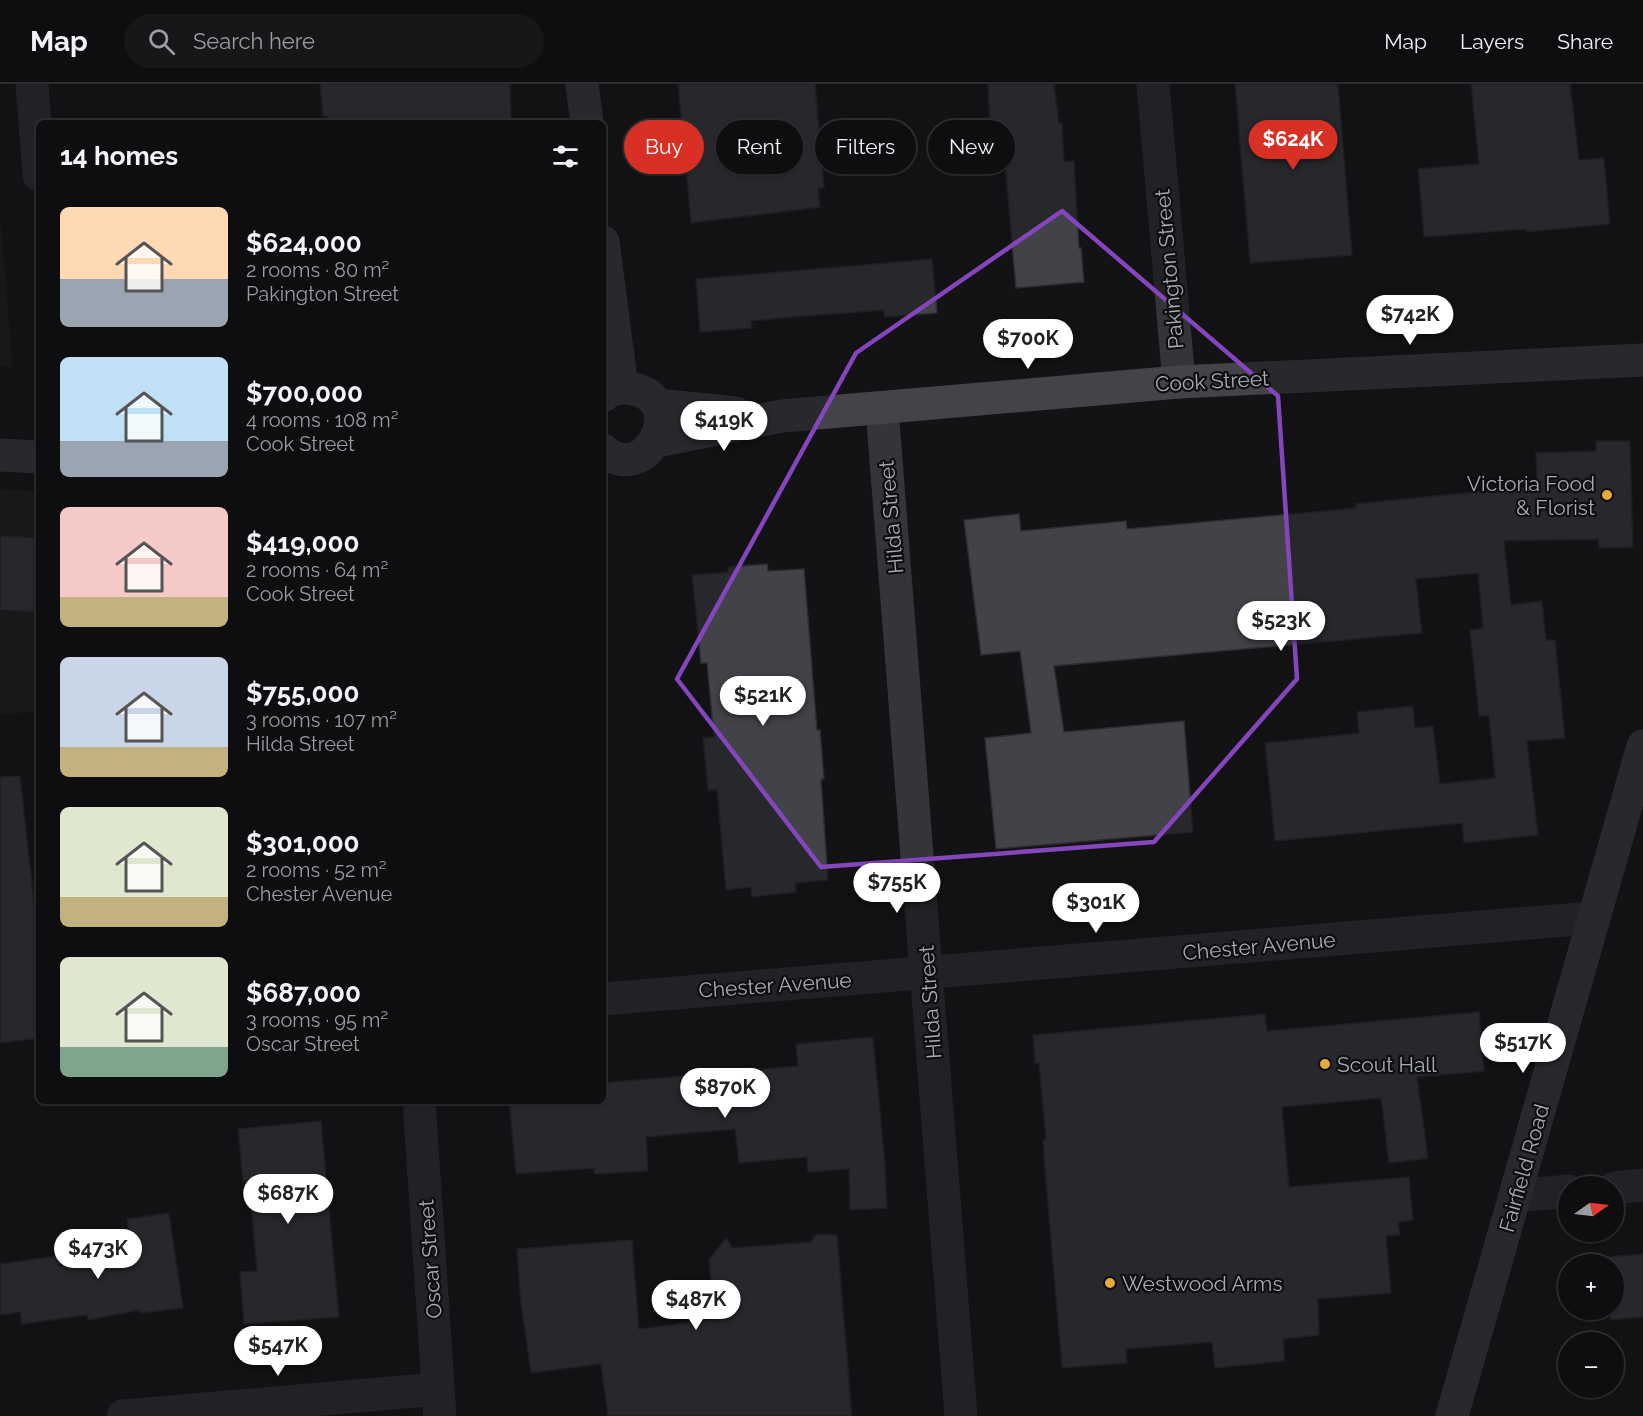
<!DOCTYPE html>
<meta charset="utf-8">
<style>
:root{--surface:#0e0e10;--page:#171719;--text:#f1f3f6;--muted:#9b9c9f;--line:#2e2e30;--accent:#d93025}
body{margin:0;font-family:Raleway,sans-serif;background:var(--page);color:var(--text);height:100vh;display:flex;flex-direction:column;font-size:22px;white-space:nowrap}
*{box-sizing:border-box;margin:0}
p{font-size:20px;color:var(--muted)}
.icon{flex:none;width:33px;height:33px;fill:none;stroke:currentColor;stroke-width:2;stroke-linecap:round;stroke-linejoin:round}
.map{position:relative;flex:1;overflow:hidden}
.sheet{position:absolute;left:36px;top:36px;width:570px;height:984px;display:flex;flex-direction:column;background:var(--surface);border-radius:9px;box-shadow:0 2px 4px #0004,0 0 0 2px var(--line)}
.sheet>*{flex:none}
.banner{position:absolute;left:624px;top:36px;width:570px;height:54px;display:flex;gap:12px}
.needle{width:39px;rotate:76deg}
.buttons{position:absolute;left:1558px;top:1092px;display:grid;gap:12px}
.buttons a{display:grid;place-items:center;width:66px;height:66px;border-radius:50%;background:var(--surface);box-shadow:0 2px 4px #0004,0 0 0 2px var(--line);font-size:30px}
.price{position:absolute;translate:-50% -51px;padding:0 14px;border-radius:21px;background:#fff;color:#222;font-size:20px;line-height:39px;filter:drop-shadow(0 2px 3px #0008)}
.price::after{content:'';position:absolute;left:50%;top:36px;width:18px;height:14px;margin-left:-9px;background:inherit;clip-path:polygon(0 0,100% 0,50% 100%)}
.price.on{background:var(--accent);color:#fff}
ul{padding:0;list-style:none}
li{display:flex;align-items:center;gap:18px;height:150px;padding:0 24px}
li span{display:grid;place-items:center;flex:none;width:168px;height:120px;border-radius:9px;color:#555}
li>.icon{margin-inline-start:auto}
span .icon{width:72px;height:72px;fill:#fffc;stroke-width:1}
li b{font-size:26px}
h2{display:flex;justify-content:space-between;align-items:center;height:72px;padding:0 24px;font-size:26px}
.pill{padding:0 21px;border-radius:27px;background:var(--surface);box-shadow:0 2px 4px #0004,0 0 0 2px var(--line);font-size:21px;line-height:54px}
.pill.on{background:var(--accent);color:#fff}
header{display:flex;align-items:center;gap:36px;box-sizing:border-box;height:84px;padding:0 30px;background:var(--surface);border-bottom:2px solid var(--line)}
header strong{font-size:28px}
nav{display:flex;gap:33px;margin-inline-start:auto;font-size:21px}
.search{width:420px;height:54px;background:var(--page);display:flex;align-items:center;gap:15px;box-sizing:border-box;padding:0 21px;border-radius:33px;color:var(--muted);font-size:22px}
.map>svg:first-child{display:block}
</style>
<header>
<strong>Map</strong>
<div class="search"><svg class="icon" aria-label="search" viewBox="0 0 24 24"><circle cx="10" cy="10" r="6"/><path d="M15 15l6 6"/></svg>Search here</div>
<nav><a>Map</a><a>Layers</a><a>Share</a></nav>
</header>
<div class="map">
<svg width="1643" height="1332" viewBox="0 0 1643 1332">
<rect width="100%" height="100%" fill="#131315"/>
<path fill="#1f1f22" d="M 0,128 L 13,283 L 0,282 Z
M 0,405 L 39,407 L 39,627 L 0,631 Z"/>
<path fill="#424348" stroke="#2d2d31" stroke-width="1.5" d="M 320,0 L 510,0 L 511,39 L 328,39 L 328,32 L 323,32 Z
M 678,0 L 815,0 L 824,104 L 818,104 L 820,123 L 691,139 Z
M 988,0 L 1054,0 L 1059,39 L 1062,39 L 1064,78 L 1074,77 L 1079,164 L 1081,164 L 1084,198 L 1016,204 L 1004,70 L 991,70 Z
M 1235,0 L 1338,0 L 1352,171 L 1250,179 Z
M 1471,0 L 1570,0 L 1579,76 L 1604,74 L 1610,140 L 1526,148 L 1526,145 L 1424,153 L 1418,85 L 1479,80 Z
M 932,175 L 937,229 L 884,233 L 884,226 L 793,233 L 751,237 L 752,244 L 700,248 L 696,195 Z
M 1596,357 L 1630,357 L 1633,463 L 1599,464 L 1598,455 L 1504,457 L 1511,521 L 1542,517 L 1546,556 L 1555,556 L 1565,654 L 1527,657 L 1538,751 L 1464,759 L 1462,739 L 1275,757 L 1265,659 L 1359,649 L 1357,628 L 1413,622 L 1415,644 L 1433,642 L 1440,700 L 1495,694 L 1489,632 L 1479,632 L 1470,546 L 1483,544 L 1478,489 L 1416,495 L 1422,549 L 1054,582 L 1064,648 L 1184,637 L 1193,748 L 996,765 L 985,654 L 1031,649 L 1020,567 L 981,571 L 964,436 L 1019,430 L 1021,447 L 1126,437 L 1127,445 L 1356,424 L 1355,420 L 1537,402 L 1536,369 L 1596,367 Z
M 0,452 L 39,454 L 39,528 L 0,526 Z
M 767,480 L 768,487 L 804,485 L 817,646 L 820,646 L 824,695 L 821,695 L 828,796 L 795,799 L 796,808 L 752,813 L 751,803 L 726,806 L 717,706 L 708,706 L 703,654 L 714,653 L 707,579 L 701,579 L 692,491 L 728,488 L 728,483 Z
M 20,692 L 39,862 L 39,954 L 0,959 L 0,693 Z
M 1479,928 L 1484,987 L 1417,993 L 1428,1074 L 1389,1079 L 1381,1014 L 1282,1023 L 1289,1103 L 1409,1093 L 1413,1136 L 1398,1138 L 1400,1151 L 1386,1152 L 1391,1209 L 1318,1215 L 1319,1251 L 1283,1255 L 1285,1277 L 1215,1284 L 1212,1258 L 1126,1265 L 1127,1279 L 1062,1284 L 1045,1087 L 1043,1056 L 1046,1055 L 1039,979 L 1035,979 L 1033,951 L 1265,930 L 1267,947 Z
M 873,953 L 885,1080 L 887,1124 L 850,1126 L 849,1085 L 808,1088 L 807,1073 L 739,1079 L 735,1045 L 646,1053 L 648,1087 L 594,1090 L 594,1084 L 516,1090 L 509,1017 L 603,1017 L 603,999 L 798,982 L 796,960 Z
M 321,1037 L 339,1233 L 244,1240 L 240,1188 L 257,1187 L 249,1097 L 243,1098 L 238,1045 Z
M 169,1129 L 183,1224 L 140,1229 L 140,1226 L 88,1236 L 87,1231 L 22,1240 L 20,1228 L 0,1231 L 0,1180 L 58,1172 L 60,1182 L 132,1169 L 127,1135 Z
M 817,1150 L 837,1151 L 852,1332 L 608,1332 L 601,1280 L 531,1289 L 520,1212 L 517,1165 L 632,1156 L 639,1245 L 715,1235 L 709,1176 L 726,1154 L 733,1164 L 811,1158 Z
M 1643,1170 L 1643,1233 L 1610,1236 L 1609,1226 L 1614,1226 L 1614,1180 L 1605,1180 L 1605,1173 Z"/>
<g fill="none" stroke-linecap="round" stroke-linejoin="round">
<path stroke="#343539" stroke-width="33" d="M 32,0 L 39,91
M 1153,0 L 1179,298
M 882,325 L 961,1332
M 603,915 L 1592,834
M 419,1017 L 440,1332
M 1614,1104 L 1643,1101
M 1516,1112 L 1569,1107
M 123,1332 L 438,1305"/>
<path stroke="#434449" stroke-width="33" d="M 582,0 L 587,39
M 603,158 L 622,303
M 603,312 C 611,304 622,303 633,305 C 691,316 646,405 603,366
M 657,321 L 736,329
M 657,357 L 782,332 L 1179,298 L 1643,276
M 0,371 L 39,373
M 1452,1332 L 1643,662"/>
</g>
<path d="M0 0H1643V1332H0ZM 1062,127 L 1278,312 L 1297,595 L 1154,758 L 821,783 L 677,595 L 856,269 Z" fill="#131315" fill-opacity=".55" fill-rule="evenodd"/>
<path fill="none" stroke="#8445bd" stroke-width="4.5" stroke-linejoin="round" d="M 1062,127 L 1278,312 L 1297,595 L 1154,758 L 821,783 L 677,595 L 856,269 Z"/>
<g fill="#e4aa3c" stroke="#0e0e10" stroke-width="2">
<circle cx="1607" cy="411" r="6"/>
<circle cx="1325" cy="980" r="6"/>
<circle cx="1110" cy="1199" r="6"/>
</g>
<g text-anchor="middle" dominant-baseline="central" stroke-width="4.5" stroke-linejoin="round" paint-order="stroke">
<g font-size="21" fill="#a6aab4" stroke="#0e0e10">
<text transform="translate(1169 185) rotate(-95)">Pakington Street</text>
<text transform="translate(1212 297) rotate(-3)">Cook Street</text>
<text transform="translate(891 433) rotate(-95)">Hilda Street</text>
<text transform="translate(1259 862) rotate(-5)">Chester Avenue</text>
<text transform="translate(775 901) rotate(-4)">Chester Avenue</text>
<text transform="translate(930 918) rotate(-94)">Hilda Street</text>
<text transform="translate(1524 1084) rotate(-74)">Fairfield Road</text>
<text transform="translate(430 1175) rotate(-94)">Oscar Street</text>
</g>
<g font-size="21" fill="#a6aab4" stroke="#0e0e10" text-anchor="start">
<text x="1595" y="399" text-anchor="end">Victoria Food<tspan x="1595" dy="24">&amp; Florist</tspan></text>
<text x="1337" y="980">Scout Hall</text>
<text x="1122" y="1199">Westwood Arms</text>
</g>
</g>
</svg>
<div class="buttons">
<a><svg class="needle" viewBox="-14 -14 28 28"><path d="M0-13l5 13h-10z" fill="#e53935"/><path d="M0 13l5-13h-10z" fill="#9b9c9f"/></svg></a>
<a>+</a>
<a>−</a>
</div>
<b class="price on" style="left:1293px;top:87px">$624K</b>
<b class="price" style="left:1410px;top:262px">$742K</b>
<b class="price" style="left:1028px;top:286px">$700K</b>
<b class="price" style="left:724px;top:368px">$419K</b>
<b class="price" style="left:1281px;top:568px">$523K</b>
<b class="price" style="left:763px;top:643px">$521K</b>
<b class="price" style="left:897px;top:830px">$755K</b>
<b class="price" style="left:1096px;top:850px">$301K</b>
<b class="price" style="left:1523px;top:990px">$517K</b>
<b class="price" style="left:725px;top:1035px">$870K</b>
<b class="price" style="left:288px;top:1141px">$687K</b>
<b class="price" style="left:98px;top:1196px">$473K</b>
<b class="price" style="left:696px;top:1247px">$487K</b>
<b class="price" style="left:278px;top:1293px">$547K</b>
<div class="banner">
<a class="pill on">Buy</a>
<a class="pill">Rent</a>
<a class="pill">Filters</a>
<a class="pill">New</a>
</div>
<section class="sheet">
<h2>14 homes<svg class="icon" aria-label="filters" viewBox="0 0 24 24"><path d="M4 7h16M4 17h16"/><circle cx="9" cy="7" r="2"/><circle cx="15" cy="17" r="2"/></svg></h2>
<ul>
<li><span style="background:linear-gradient(#ffd9b3 60%,#9aa5b1 0)"><svg class="icon" aria-label="home" viewBox="0 0 24 24"><path d="M3 11l9-7 9 7M6 9v11h12V9"/></svg></span><div><b>$624,000</b><p>2 rooms · 80 m²</p><p>Pakington Street</p></div></li>
<li><span style="background:linear-gradient(#bfe0f5 70%,#9aa5b1 0)"><svg class="icon" aria-label="home" viewBox="0 0 24 24"><path d="M3 11l9-7 9 7M6 9v11h12V9"/></svg></span><div><b>$700,000</b><p>4 rooms · 108 m²</p><p>Cook Street</p></div></li>
<li><span style="background:linear-gradient(#f6c9c9 75%,#c2b280 0)"><svg class="icon" aria-label="home" viewBox="0 0 24 24"><path d="M3 11l9-7 9 7M6 9v11h12V9"/></svg></span><div><b>$419,000</b><p>2 rooms · 64 m²</p><p>Cook Street</p></div></li>
<li><span style="background:linear-gradient(#c9d6e8 75%,#c2b280 0)"><svg class="icon" aria-label="home" viewBox="0 0 24 24"><path d="M3 11l9-7 9 7M6 9v11h12V9"/></svg></span><div><b>$755,000</b><p>3 rooms · 107 m²</p><p>Hilda Street</p></div></li>
<li><span style="background:linear-gradient(#dfe7d0 75%,#c2b280 0)"><svg class="icon" aria-label="home" viewBox="0 0 24 24"><path d="M3 11l9-7 9 7M6 9v11h12V9"/></svg></span><div><b>$301,000</b><p>2 rooms · 52 m²</p><p>Chester Avenue</p></div></li>
<li><span style="background:linear-gradient(#dfe7d0 75%,#7fa58c 0)"><svg class="icon" aria-label="home" viewBox="0 0 24 24"><path d="M3 11l9-7 9 7M6 9v11h12V9"/></svg></span><div><b>$687,000</b><p>3 rooms · 95 m²</p><p>Oscar Street</p></div></li>
</ul>
</section>
</div>
